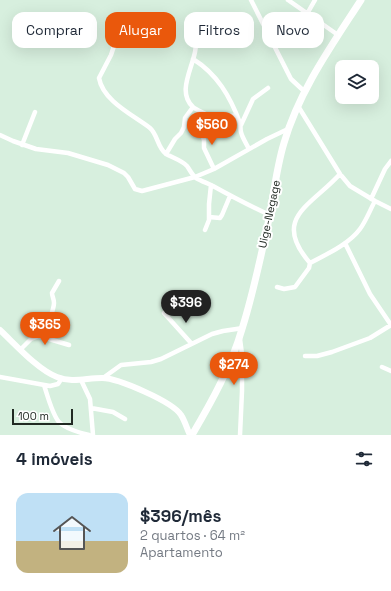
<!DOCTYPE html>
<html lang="pt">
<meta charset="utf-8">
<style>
:root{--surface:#fff;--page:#f6f6f7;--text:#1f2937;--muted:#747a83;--line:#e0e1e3;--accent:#ea580c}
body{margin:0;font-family:"Space Grotesk",sans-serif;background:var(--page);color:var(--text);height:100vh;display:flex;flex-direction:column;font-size:15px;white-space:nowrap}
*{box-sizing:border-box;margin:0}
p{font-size:13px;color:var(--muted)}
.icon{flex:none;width:22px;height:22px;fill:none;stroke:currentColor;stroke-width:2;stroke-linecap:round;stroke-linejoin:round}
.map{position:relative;height:435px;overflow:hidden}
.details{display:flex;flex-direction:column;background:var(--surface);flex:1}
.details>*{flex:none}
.guide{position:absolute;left:12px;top:12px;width:367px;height:36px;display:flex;gap:8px}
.buttons{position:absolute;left:335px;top:60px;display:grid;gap:8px}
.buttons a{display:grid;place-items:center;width:44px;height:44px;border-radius:8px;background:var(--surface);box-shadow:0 4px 16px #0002;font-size:20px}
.scale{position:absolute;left:12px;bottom:10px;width:61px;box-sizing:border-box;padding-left:4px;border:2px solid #212a23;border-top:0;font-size:11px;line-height:14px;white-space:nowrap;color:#212a23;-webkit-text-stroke:3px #fff;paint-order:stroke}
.price{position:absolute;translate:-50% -34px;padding:0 9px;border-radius:14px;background:var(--accent);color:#fff;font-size:13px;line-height:26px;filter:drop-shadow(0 1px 2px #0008)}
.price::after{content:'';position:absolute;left:50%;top:24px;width:12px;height:9px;margin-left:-6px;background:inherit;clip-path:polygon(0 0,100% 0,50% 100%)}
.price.current{background:#222;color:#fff}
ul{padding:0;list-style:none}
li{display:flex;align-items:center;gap:12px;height:100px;padding:0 16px}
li+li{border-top:1px solid var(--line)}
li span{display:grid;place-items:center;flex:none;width:112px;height:80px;border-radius:12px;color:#555}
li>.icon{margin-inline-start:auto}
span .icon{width:48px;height:48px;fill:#fffc;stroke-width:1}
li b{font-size:17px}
h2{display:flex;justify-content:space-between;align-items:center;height:48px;padding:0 16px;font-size:17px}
.chip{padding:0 14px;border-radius:12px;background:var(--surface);box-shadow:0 4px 16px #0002;font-size:14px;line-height:36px}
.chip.current{background:var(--accent);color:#fff}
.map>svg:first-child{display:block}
</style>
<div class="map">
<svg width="391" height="435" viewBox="0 0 391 435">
<rect width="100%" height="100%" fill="#d7efde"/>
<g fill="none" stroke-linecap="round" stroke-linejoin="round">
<path stroke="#fff" stroke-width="4.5" d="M 251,0 L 291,79 L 305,92
M 288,0 L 338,35
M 307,14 L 315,0
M 195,38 C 201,58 173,89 193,107 C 197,110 202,112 207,115 C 212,118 217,124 223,123 C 228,118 230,114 237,116
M 114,46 L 111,55 L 99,78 C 103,101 133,115 150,128 C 158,135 157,147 166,154 C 173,158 181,160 187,166 C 190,170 192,175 196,178 C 201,181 207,183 213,186 C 231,196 250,206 270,215
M 193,59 C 217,74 230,96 240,123 C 241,126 240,129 241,132 C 242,137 246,143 249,149
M 298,106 L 340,174 L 350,186 L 375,201 L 391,209
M 241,125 L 253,99 L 268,88
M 200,127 L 204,140 L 204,148 L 214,169
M 0,135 L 13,141 L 36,149 L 68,153 L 108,165 L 124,173 L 128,177 L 135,189 L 142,191 L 195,177 L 214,169 L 267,139 L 288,129
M 22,145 L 35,112
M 166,154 L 175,139 L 181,133 L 184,127 L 185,118 L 193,107
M 371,199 L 385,169 L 391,161
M 209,217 L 220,218 L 222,215 L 230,196
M 205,230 L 209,220 L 209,204 L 211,185
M 345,243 L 370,294 L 391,325
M 310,263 C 271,218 311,206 340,174
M 277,287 L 284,289 L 295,287 L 309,268 L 310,263 C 327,254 349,244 360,229 C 366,221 370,210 375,201
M 171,305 L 164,313 L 191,343
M 42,336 C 46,330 54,309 54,303 C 54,299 52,296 52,293 L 59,281
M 21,349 L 31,339 L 39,336 L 69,345
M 305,356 L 317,356 L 332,352 L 370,338 L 391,325
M 382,367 L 391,371
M 0,377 L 50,386 L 58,384 L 62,378
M 103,378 L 121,365 L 151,362 L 161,359 L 212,334 L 223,331 L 243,328
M 81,380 L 90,399 L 93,435
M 44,385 C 47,394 53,417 60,423 C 66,429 81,433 89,435
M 91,408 L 113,412 L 125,419
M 240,435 L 242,391 L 242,354 L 240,339"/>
<path stroke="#fff" stroke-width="6" d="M 0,330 C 15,344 38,370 57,377 C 72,383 86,378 102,378 C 118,378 173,402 181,415 C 185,421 187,429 190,435"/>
<path stroke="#fff" stroke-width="7" d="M 192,435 C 212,401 231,367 242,329 C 254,291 262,252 270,214 C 274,191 277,166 284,143 C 299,91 332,45 361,0"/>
</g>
<g text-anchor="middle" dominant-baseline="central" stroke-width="4" stroke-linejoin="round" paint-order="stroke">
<g font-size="11" fill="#212a23" stroke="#fff">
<text transform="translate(269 214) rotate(-78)">Uige-Negage</text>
</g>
</g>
</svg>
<div class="buttons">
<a><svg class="icon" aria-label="layers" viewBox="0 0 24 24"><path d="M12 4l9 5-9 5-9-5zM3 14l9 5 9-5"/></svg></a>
</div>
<div class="scale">100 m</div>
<b class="price" style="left:212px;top:146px">$560</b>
<b class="price current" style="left:186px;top:324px">$396</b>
<b class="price" style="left:45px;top:346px">$365</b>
<b class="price" style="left:234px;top:386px">$274</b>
<div class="guide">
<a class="chip">Comprar</a>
<a class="chip current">Alugar</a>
<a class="chip">Filtros</a>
<a class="chip">Novo</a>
</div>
</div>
<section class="details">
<h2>4 imóveis<svg class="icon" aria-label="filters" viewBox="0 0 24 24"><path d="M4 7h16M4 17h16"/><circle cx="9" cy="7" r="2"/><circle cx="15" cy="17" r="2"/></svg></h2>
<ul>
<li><span style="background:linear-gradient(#bfe0f5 60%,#c2b280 0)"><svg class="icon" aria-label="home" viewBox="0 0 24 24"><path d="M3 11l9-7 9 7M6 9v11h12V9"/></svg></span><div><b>$396/mês</b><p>2 quartos · 64 m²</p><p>Apartamento</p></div></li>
</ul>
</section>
